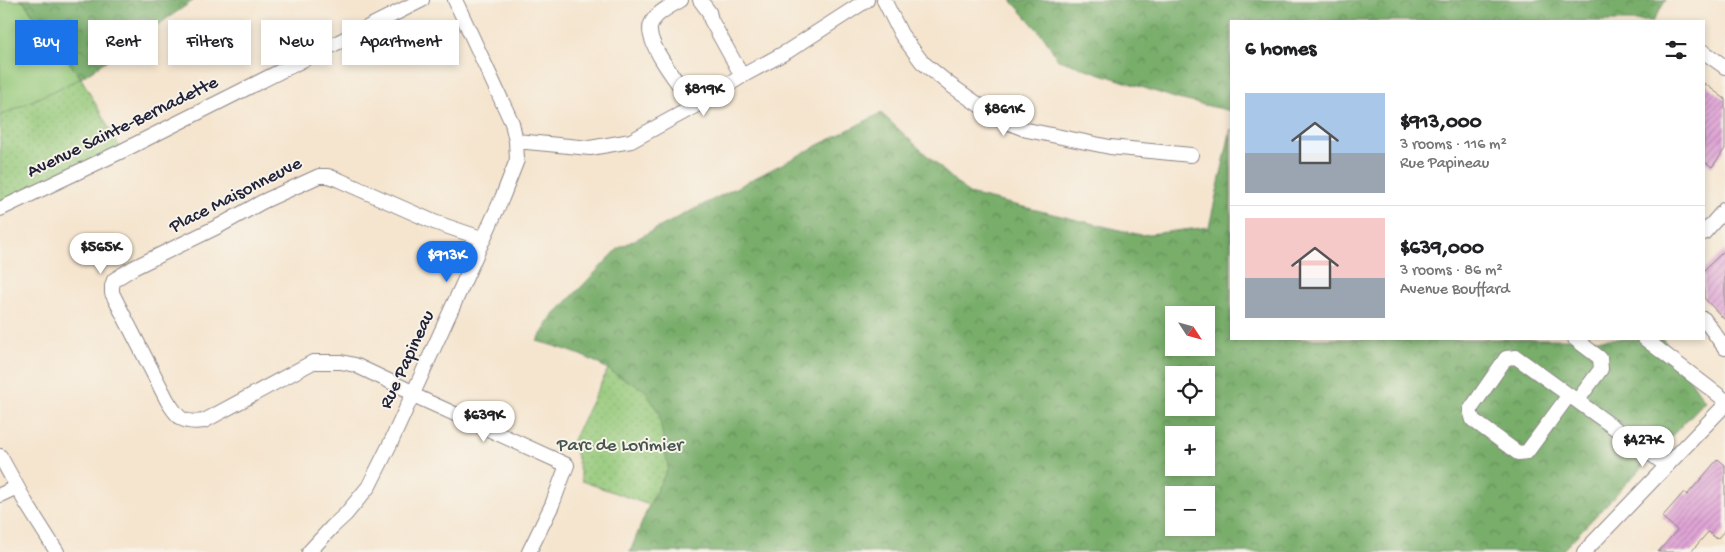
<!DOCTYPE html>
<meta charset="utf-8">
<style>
:root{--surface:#fff;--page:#f6f6f6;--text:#202124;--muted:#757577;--line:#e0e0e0;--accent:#1a73e8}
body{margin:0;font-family:"Gochi Hand",sans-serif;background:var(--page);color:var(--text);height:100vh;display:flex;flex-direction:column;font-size:19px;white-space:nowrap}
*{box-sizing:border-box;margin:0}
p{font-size:16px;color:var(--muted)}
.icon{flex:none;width:28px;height:28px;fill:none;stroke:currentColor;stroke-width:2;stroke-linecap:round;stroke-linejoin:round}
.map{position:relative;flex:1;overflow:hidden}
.drawer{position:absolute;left:1230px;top:20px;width:475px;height:320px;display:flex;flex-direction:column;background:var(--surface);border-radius:0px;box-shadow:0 2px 8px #0003}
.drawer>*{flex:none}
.guide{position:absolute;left:15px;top:20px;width:475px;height:45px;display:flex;gap:10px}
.needle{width:32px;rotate:126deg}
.tools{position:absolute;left:1165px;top:306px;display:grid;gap:10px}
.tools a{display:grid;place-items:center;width:50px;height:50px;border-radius:0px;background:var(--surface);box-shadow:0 2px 8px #0003;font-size:25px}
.price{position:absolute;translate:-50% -42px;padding:0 11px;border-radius:18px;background:#fff;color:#222;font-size:16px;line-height:32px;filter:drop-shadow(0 1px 2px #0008)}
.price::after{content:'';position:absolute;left:50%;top:30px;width:15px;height:11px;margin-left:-8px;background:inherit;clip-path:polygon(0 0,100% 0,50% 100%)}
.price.on{background:var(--accent);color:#fff}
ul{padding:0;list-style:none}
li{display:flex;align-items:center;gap:15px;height:125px;padding:0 15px}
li+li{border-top:1px solid var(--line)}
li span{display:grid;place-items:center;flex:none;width:140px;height:100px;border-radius:0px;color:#555}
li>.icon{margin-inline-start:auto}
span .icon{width:60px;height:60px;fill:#fffc;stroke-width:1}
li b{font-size:21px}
h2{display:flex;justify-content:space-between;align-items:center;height:60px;padding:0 15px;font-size:21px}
.tag{padding:0 18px;border-radius:0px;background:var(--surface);box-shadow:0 2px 8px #0003;font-size:18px;line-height:45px}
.tag.on{background:var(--accent);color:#fff}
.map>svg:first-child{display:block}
</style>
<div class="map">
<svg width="1725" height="552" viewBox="0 0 1725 552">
<defs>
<pattern id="forest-crowns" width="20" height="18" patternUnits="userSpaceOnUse" patternTransform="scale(1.25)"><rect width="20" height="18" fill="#78ad6a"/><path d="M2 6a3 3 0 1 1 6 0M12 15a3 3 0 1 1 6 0" fill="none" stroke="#628c58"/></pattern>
<pattern id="park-dots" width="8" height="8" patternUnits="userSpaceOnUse" patternTransform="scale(1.25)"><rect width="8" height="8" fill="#95c97a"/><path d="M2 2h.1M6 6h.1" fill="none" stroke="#80ac6a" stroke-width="1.8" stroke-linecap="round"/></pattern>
<pattern id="building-hatch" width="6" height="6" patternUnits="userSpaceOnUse" patternTransform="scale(1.25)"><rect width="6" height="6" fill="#e0a5d6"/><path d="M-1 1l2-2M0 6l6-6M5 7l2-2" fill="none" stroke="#b586af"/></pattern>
</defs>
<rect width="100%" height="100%" fill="#f7f3e8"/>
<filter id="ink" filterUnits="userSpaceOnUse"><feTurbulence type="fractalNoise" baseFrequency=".02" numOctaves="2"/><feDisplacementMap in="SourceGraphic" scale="10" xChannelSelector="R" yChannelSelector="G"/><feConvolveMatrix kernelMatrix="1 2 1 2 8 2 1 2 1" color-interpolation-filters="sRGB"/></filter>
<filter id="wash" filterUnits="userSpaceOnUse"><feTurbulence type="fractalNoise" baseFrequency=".0096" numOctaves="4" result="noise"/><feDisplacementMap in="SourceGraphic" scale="20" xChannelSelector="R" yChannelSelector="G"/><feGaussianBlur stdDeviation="1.12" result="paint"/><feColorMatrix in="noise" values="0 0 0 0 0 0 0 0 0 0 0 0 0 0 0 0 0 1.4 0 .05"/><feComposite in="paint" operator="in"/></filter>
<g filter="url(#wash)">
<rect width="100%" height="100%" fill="#f5e5cf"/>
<path fill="#95c97a" stroke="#5c765a" d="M 0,0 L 23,1 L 81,78 L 0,116 Z"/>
<path fill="url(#forest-crowns)" stroke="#4d6852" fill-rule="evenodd" d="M 19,0 L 194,0 L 81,78 L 23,1 Z
M 1011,0 L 1666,0 L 1653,21 L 1231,21 L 1231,111 L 1178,99 L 1058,60 L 1045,38 Z
M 881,113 L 969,194 L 1141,235 L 1209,227 L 1231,129 L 1231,339 L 1663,339 L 1705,401 L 1561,552 L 630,552 L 649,505 L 668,468 L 616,375 C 593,357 565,349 537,341 L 552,317 L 619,248 ZM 1174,315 L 1206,315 L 1206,348 L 1174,348 ZM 1174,375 L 1206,375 L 1206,408 L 1174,408 ZM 1174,435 L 1206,435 L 1206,468 L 1174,468 ZM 1174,495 L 1206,495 L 1206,528 L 1174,528 Z"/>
<path fill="url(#park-dots)" stroke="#5c765a" d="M 81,78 L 122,151 L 0,209 L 0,116 Z
M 608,369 L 616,375 L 645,390 L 659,414 L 668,468 L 649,505 L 582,481 L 573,440 Z"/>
<g id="blocks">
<path fill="url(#building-hatch)" d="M 1704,83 L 1725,99 L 1725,149 L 1712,167 L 1704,161 Z
M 1725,250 L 1725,320 L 1704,298 L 1704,270 Z
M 1718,459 L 1725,465 L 1725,530 L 1717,539 L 1708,532 L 1691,552 L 1658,552 L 1677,530 L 1662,517 L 1684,492 L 1687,495 Z"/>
</g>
</g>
<g filter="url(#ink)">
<use href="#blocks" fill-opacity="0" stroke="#8c8485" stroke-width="1"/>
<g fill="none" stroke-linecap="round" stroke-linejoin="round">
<g stroke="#8c8485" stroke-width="16">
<path id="minor" d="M 681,0 C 671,6 655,13 651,24 C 643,42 684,91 695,106
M 700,0 L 709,12 L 711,20 L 742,76
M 884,0 L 901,34 L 922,62 L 949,84 L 999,119 L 1027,130 L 1110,147 L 1191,155
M 1704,52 L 1725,67
M 516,141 L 590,148 L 631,141 L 695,106 L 742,76 L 788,51 L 867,0
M 0,209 L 122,151 L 422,0
M 1704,233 L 1725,209
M 484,239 L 434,222 L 339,180 L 328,176 L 319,176 L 262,202 L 219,226 L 133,268 L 114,280 L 112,286 L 112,293 L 167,400 C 178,418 182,424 204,421 L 313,362 L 341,362 L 355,365 L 408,390 L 413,395 L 567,465 L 552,505 L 529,552
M 1704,319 L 1725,348
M 1575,339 L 1600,358 L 1601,369 L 1577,401
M 1645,339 L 1725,400
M 1569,395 L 1527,452 L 1518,453 L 1473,420 L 1470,410 L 1506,358 L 1516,357 L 1666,465
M 0,456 L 26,503 L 57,552
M 0,495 L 17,487
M 309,552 L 332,527 L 346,514 L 369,486 L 391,442 L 502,198 L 517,160 L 516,141 L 512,123 L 455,0
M 1584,552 L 1725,405"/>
</g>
<use href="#minor" stroke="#fff" stroke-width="14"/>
</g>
</g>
<g text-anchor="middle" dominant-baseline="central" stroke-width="4" stroke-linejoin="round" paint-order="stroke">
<g font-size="19" fill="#22223b" stroke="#f7f3e8">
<text transform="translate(123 128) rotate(-26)">Avenue Sainte-Bernadette</text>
<text transform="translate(236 196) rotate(-27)">Place Maisonneuve</text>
<text transform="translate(408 360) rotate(-65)">Rue Papineau</text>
</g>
<g font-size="19" fill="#44544e" stroke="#f7f3e8">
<text x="620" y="446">Parc de Lorimier</text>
</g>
</g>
</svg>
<div class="tools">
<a><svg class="needle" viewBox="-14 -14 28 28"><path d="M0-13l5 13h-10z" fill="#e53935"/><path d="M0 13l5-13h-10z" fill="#757577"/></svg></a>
<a><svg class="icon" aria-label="locate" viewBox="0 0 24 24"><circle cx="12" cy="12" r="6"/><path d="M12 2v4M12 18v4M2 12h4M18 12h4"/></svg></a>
<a>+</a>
<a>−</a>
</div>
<b class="price" style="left:704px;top:117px">$819K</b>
<b class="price" style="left:1004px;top:137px">$861K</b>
<b class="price" style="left:101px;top:275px">$565K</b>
<b class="price on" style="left:447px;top:283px">$913K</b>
<b class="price" style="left:484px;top:443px">$639K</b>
<b class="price" style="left:1643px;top:468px">$427K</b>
<div class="guide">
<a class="tag on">Buy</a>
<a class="tag">Rent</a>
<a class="tag">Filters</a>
<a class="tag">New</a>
<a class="tag">Apartment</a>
</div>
<section class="drawer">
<h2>6 homes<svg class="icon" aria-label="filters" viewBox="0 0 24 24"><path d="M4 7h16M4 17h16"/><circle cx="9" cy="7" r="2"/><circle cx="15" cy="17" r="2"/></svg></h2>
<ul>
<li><span style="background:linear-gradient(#a9c7e8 60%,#9aa5b1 0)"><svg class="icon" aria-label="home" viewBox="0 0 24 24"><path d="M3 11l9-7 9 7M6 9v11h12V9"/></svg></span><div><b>$913,000</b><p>3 rooms · 116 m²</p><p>Rue Papineau</p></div></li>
<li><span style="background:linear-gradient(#f6c9c9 60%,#9aa5b1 0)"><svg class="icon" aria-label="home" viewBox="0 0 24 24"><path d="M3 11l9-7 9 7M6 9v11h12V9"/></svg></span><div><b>$639,000</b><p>3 rooms · 86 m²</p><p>Avenue Bouffard</p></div></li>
</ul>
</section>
</div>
